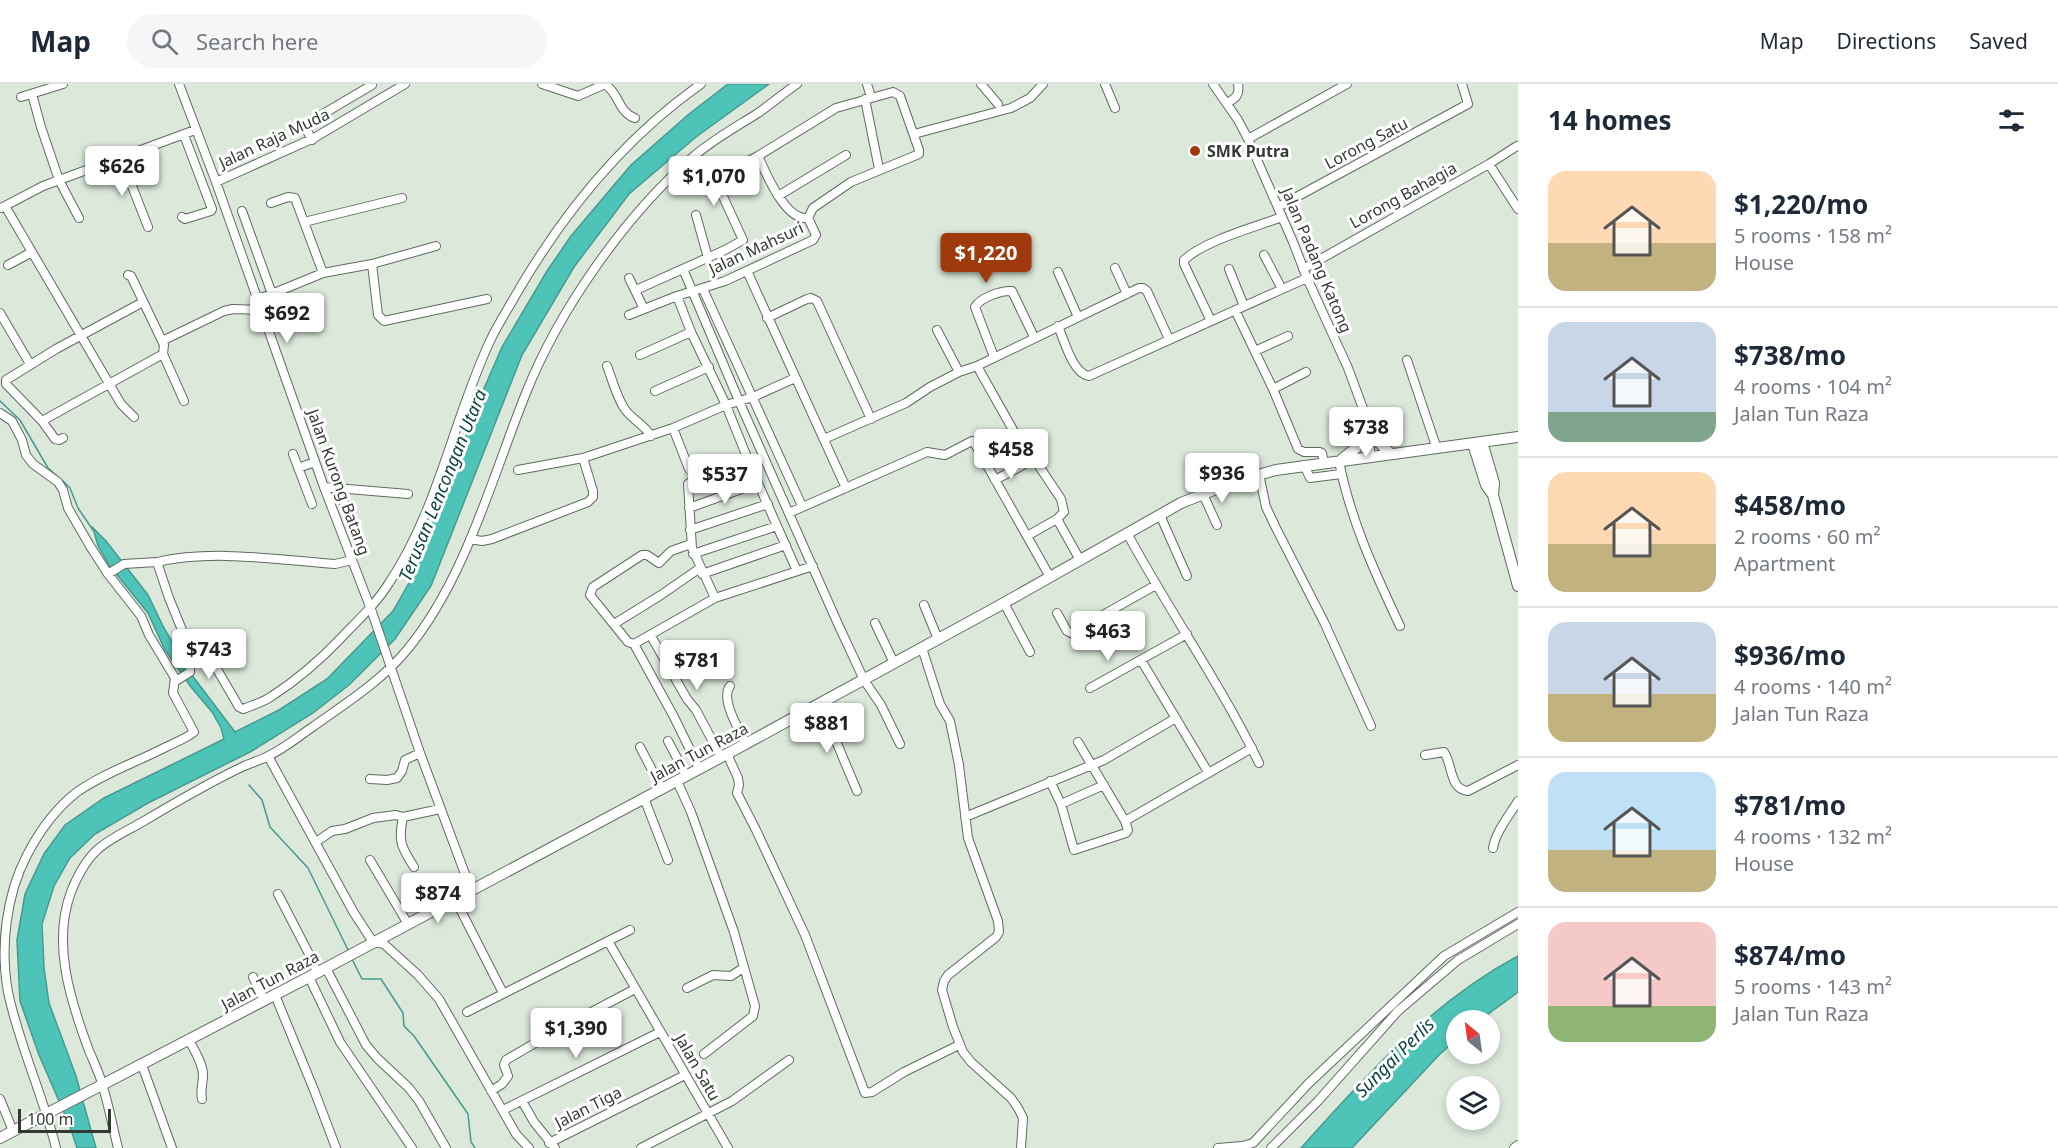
<!DOCTYPE html>
<meta charset="utf-8">
<style>
:root{--surface:#fff;--page:#f6f6f7;--text:#1f2937;--muted:#747a83;--line:#e0e1e3;--accent:#9f3a0d}
body{margin:0;font-family:"Noto Sans",sans-serif;background:var(--page);color:var(--text);height:100vh;display:flex;flex-direction:column;font-size:22px;white-space:nowrap}
*{box-sizing:border-box;margin:0}
p{font-size:20px;color:var(--muted)}
.icon{flex:none;width:33px;height:33px;fill:none;stroke:currentColor;stroke-width:2;stroke-linecap:round;stroke-linejoin:round}
.map{position:relative;flex:1;overflow:hidden}
.side{display:flex;flex-direction:column;background:var(--surface);width:540px}
.side>*{flex:none}
.needle{width:39px;rotate:331deg}
.fabs{position:absolute;left:1446px;top:926px;display:grid;gap:12px}
.fabs a{display:grid;place-items:center;width:54px;height:54px;border-radius:50%;background:var(--surface);box-shadow:0 3px 9px #0003;font-size:30px}
.scale{position:absolute;left:18px;bottom:15px;width:93px;box-sizing:border-box;padding-left:6px;border:3px solid #343934;border-top:0;font-size:16px;line-height:21px;white-space:nowrap;color:#343934;-webkit-text-stroke:4px #fff;paint-order:stroke}
.price{position:absolute;translate:-50% -51px;padding:0 14px;border-radius:6px;background:#fff;color:#222;font-size:20px;line-height:39px;filter:drop-shadow(0 2px 3px #0008)}
.price::after{content:'';position:absolute;left:50%;top:36px;width:18px;height:14px;margin-left:-9px;background:inherit;clip-path:polygon(0 0,100% 0,50% 100%)}
.price.on{background:var(--accent);color:#fff}
ul{padding:0;list-style:none}
li{display:flex;align-items:center;gap:18px;height:150px;padding:0 30px}
li+li{border-top:2px solid var(--line)}
li span{display:grid;place-items:center;flex:none;width:168px;height:120px;border-radius:18px;color:#555}
li>.icon{margin-inline-start:auto}
span .icon{width:72px;height:72px;fill:#fffc;stroke-width:1}
li b{font-size:26px}
h2{display:flex;justify-content:space-between;align-items:center;height:72px;padding:0 30px;font-size:26px}
header{display:flex;align-items:center;gap:36px;box-sizing:border-box;height:84px;padding:0 30px;background:var(--surface);border-bottom:2px solid var(--line)}
header strong{font-size:28px}
nav{display:flex;gap:33px;margin-inline-start:auto;font-size:21px}
.search{width:420px;height:54px;background:var(--page);display:flex;align-items:center;gap:15px;box-sizing:border-box;padding:0 21px;border-radius:33px;color:var(--muted);font-size:22px}
main{display:flex;flex:1;min-height:0}
.map>svg:first-child{display:block}
</style>
<header>
<strong>Map</strong>
<div class="search"><svg class="icon" aria-label="search" viewBox="0 0 24 24"><circle cx="10" cy="10" r="6"/><path d="M15 15l6 6"/></svg>Search here</div>
<nav><a>Map</a><a>Directions</a><a>Saved</a></nav>
</header>
<main>
<div class="map">
<svg width="1518" height="1064" viewBox="0 0 1518 1064">
<rect width="100%" height="100%" fill="#dbe8da"/>
<path fill="#4ec4b8" stroke="#469a90" stroke-width="1.5" d="M 728,0 L 769,0 L 696,53 L 629,110 L 574,183 L 522,271 L 431,502 L 395,555 L 349,601 L 313,629 L 250,668 L 148,719 L 95,750 L 70,774 L 54,802 L 42,840 L 44,884 L 49,919 L 76,992 L 96,1064 L 77,1064 L 69,1040 L 39,971 L 20,917 L 17,856 L 25,810 L 44,770 L 65,741 L 104,714 L 224,655 L 221,644 L 212,628 L 191,603 L 165,566 L 148,529 L 109,481 L 98,462 L 93,444 L 106,457 L 148,511 L 163,542 L 188,586 L 235,648 L 279,626 L 327,595 L 393,527 L 413,492 L 482,309 L 502,263 L 547,187 L 571,152 L 631,81 L 689,30 Z
M 1518,872 L 1518,908 L 1480,936 L 1456,936 L 1456,956 L 1439,971 L 1352,1064 L 1301,1064 C 1365,992 1432,918 1518,872 Z"/>
<g fill="none" stroke-linecap="round" stroke-linejoin="round">
<path stroke="#469a90" stroke-width="1.5" d="M 0,317 L 20,336 L 48,384 L 57,392
M 63,397 L 70,404 L 78,424 L 93,446
M 249,701 L 262,716 L 270,743 L 308,784 L 349,868
M 352,875 L 362,895 L 381,895 L 403,929 L 404,942 L 414,952 L 468,1030 L 471,1058 L 475,1064"/>
<g stroke="#606b60" stroke-width="10">
<path id="minor" d="M 179,0 L 216,98 L 324,403 L 372,528 L 420,669 L 471,806
M 542,0 L 578,12 L 603,1 L 606,1 C 619,10 619,29 635,34
M 867,0 L 871,13
M 981,0 L 998,20
M 1105,0 L 1115,24
M 1213,0 L 1238,36 L 1248,55 L 1293,158 L 1307,194 L 1348,284 L 1365,330 L 1371,372
M 32,10 L 41,43 L 59,96 L 79,134
M 21,13 L 63,0
M 865,15 L 879,85
M 1227,19 C 1236,14 1240,11 1238,0
M 914,50 L 1011,24 L 1030,14 L 1043,0
M 1248,55 L 1347,0
M 312,56 L 305,43 L 306,40 L 372,1
M 758,72 C 766,89 785,137 808,134
M 121,74 L 148,143
M 1489,80 L 1518,125
M 216,98 L 314,54 L 405,0
M 778,112 L 846,71
M 271,119 L 288,113 L 295,114 L 323,189
M 5,122 L 121,320 L 134,333
M 1278,123 L 1468,20 L 1462,0
M 1,124 L 43,102 L 195,46
M 242,127 L 272,210
M 696,131 L 708,174
M 182,133 L 185,135 L 211,127 L 212,125 L 184,51
M 304,138 L 402,114
M 1264,171 L 1282,205
M 372,180 L 378,231 L 384,237 L 487,215
M 8,181 L 32,168
M 1115,184 L 1127,210
M 683,185 L 739,317 L 838,540 L 864,596 L 881,621 L 900,660
M 1229,185 L 1244,222
M 1303,185 L 1489,80 L 1517,62
M 747,187 L 846,404
M 1058,188 L 1078,233
M 128,191 L 131,192 L 164,261 L 163,270 L 184,317
M 629,194 L 644,225
M 703,205 L 802,422
M 677,212 L 691,248 L 726,321 L 753,388 L 797,487
M 257,216 L 323,189 L 372,180 L 436,162
M 1235,226 L 1273,305 L 1298,365 L 1304,368 L 1320,368 L 1322,369 L 1324,379
M 0,229 L 30,280
M 629,231 L 677,212 L 725,197 L 813,156 L 816,151 L 808,134 L 813,124 L 851,98 L 919,70 L 919,66 L 900,12 L 893,8 L 836,24 L 758,72 L 724,90 L 719,97 L 720,106 L 743,156 L 725,166 L 636,206
M 767,234 L 807,215 L 811,214 L 817,217 L 871,335
M 1211,237 L 1184,180 L 1184,176 C 1204,157 1255,143 1282,133
M 1058,242 C 1064,256 1073,290 1089,292 L 1307,194
M 937,246 L 959,288
M 162,257 L 224,227 L 233,225 L 260,226
M 1255,267 L 1288,252
M 640,271 L 691,248
M 994,273 L 975,223 C 980,214 1001,206 1012,207 L 1034,253
M 1407,276 L 1437,365
M 607,282 C 612,295 616,311 624,324 C 631,335 644,340 651,352
M 977,282 L 1026,369 L 1027,375 L 1023,381 L 995,396
M 1273,305 L 1306,288
M 655,307 L 709,283
M 0,329 L 12,337 L 22,356 L 26,371 L 33,380 L 58,398 L 63,406 L 68,424 L 90,462 L 108,490 L 141,532 L 149,551 L 175,594 L 173,609 L 194,648 C 187,654 176,658 166,663 C 137,678 104,689 77,708 C 55,725 40,746 27,771 C 6,811 0,864 8,908 C 19,961 43,1011 56,1064
M 42,337 L 163,270
M 673,344 L 689,385
M 63,354 L 59,356 L 55,355 L 42,337 L 6,300 L 6,296 L 56,265 L 143,218
M 824,355 L 906,319 L 930,303 L 959,288 L 977,282 L 1139,204 L 1143,204 L 1147,207 L 1169,255
M 293,370 L 312,420
M 328,375 L 346,424
M 1339,377 C 1350,435 1375,489 1400,542
M 1304,381 L 1310,394 L 1341,390
M 298,384 L 315,378
M 518,386 L 583,374
M 1259,390 L 1266,423 L 1276,444 L 1324,538 L 1371,642
M 324,403 L 408,410
M 1203,410 L 1217,441
M 689,424 L 758,399
M 789,429 L 927,368 L 945,371 L 972,357 L 975,360 L 1050,493
M 1160,431 L 1187,492
M 1057,435 L 1080,476
M 690,446 L 768,420
M 1127,449 C 1169,527 1220,599 1259,679
M 1027,452 L 1057,435 L 1064,428 L 1061,415 L 1039,382
M 470,455 L 482,457 L 492,455 L 588,418 L 593,413 L 593,407 L 583,374 L 673,344 L 726,321 L 753,313 L 795,294
M 691,460 L 671,467 L 659,479 L 647,471 L 642,471 L 593,503 L 590,511 L 628,558 L 634,560 L 674,633 L 699,684
M 693,470 L 777,442
M 108,490 L 124,480 L 157,478
M 702,490 L 786,461
M 715,514 L 692,464 L 688,400 L 696,394 L 747,374
M 1004,519 L 1030,568
M 924,521 L 938,555
M 1057,529 L 1067,547 L 1071,549 L 1156,501
M 875,539 L 894,579
M 614,540 L 661,511 L 700,484
M 651,552 L 687,615 L 696,626 L 721,673
M 634,560 L 715,514 L 813,482
M 190,564 L 199,561 L 204,563 L 239,623 L 243,625 C 253,621 264,618 272,612 C 297,596 321,575 341,554 C 358,536 376,520 389,499 C 438,426 453,336 490,257 C 497,242 506,228 514,214 C 561,132 623,55 701,0
M 922,564 L 940,620 L 950,637 L 959,681 L 968,754 L 998,837 L 999,848 L 996,853 L 948,891 L 944,897 L 942,906 L 953,943 L 963,968 L 971,978 L 1011,1014 L 1018,1024 L 1023,1034 L 1021,1064
M 1141,576 L 1208,688
M 176,597 L 190,588 L 191,568 L 169,514 L 157,478 C 213,465 278,476 335,480 L 352,476
M 730,602 C 720,615 739,646 746,659
M 1090,604 L 1187,550
M 816,621 L 828,638 L 857,707
M 668,657 L 686,691
M 640,663 L 662,705
M 727,670 L 738,694 L 739,701 L 737,709 L 756,746 L 805,851 L 865,1009 L 872,1008 L 904,988 L 959,961
M 1425,671 L 1444,668 C 1453,681 1449,705 1468,707 L 1518,681
M 268,672 L 354,829 L 373,858 L 384,860 L 418,891 L 439,915 L 516,1050 L 529,1064
M 370,695 L 387,696 L 397,694 L 402,687 L 405,676 L 420,669
M 677,697 L 691,728 L 734,848 L 755,922 L 753,932 L 704,970
M 1050,697 L 1061,720 L 1074,766 L 1126,749 L 1128,746 L 1125,737 L 1078,658
M 644,714 L 668,776
M 1061,720 L 1104,701
M 965,733 L 1104,676 L 1176,634
M 1125,737 L 1252,664
M 316,758 L 332,747 L 345,745 L 373,734 L 396,731 L 403,733
M 1493,764 C 1496,747 1509,732 1518,717
M 370,776 L 408,840
M 414,783 C 401,763 398,757 403,733 L 440,725
M 278,810 L 309,870 L 317,888
M 455,815 L 503,909
M 608,857 L 728,1064
M 326,884 L 366,961 L 377,974 L 409,1004 L 419,1017 L 446,1064
M 253,893 L 264,916
M 309,893 L 340,958 L 412,1064
M 687,904 L 713,891 L 731,892 L 743,884
M 275,911 L 314,1006 L 336,1064
M 467,928 L 630,846
M 189,956 C 194,966 203,979 203,991 C 203,1000 200,1006 202,1015
M 142,981 L 172,1064
M 491,1007 L 502,1000 L 508,992 L 504,981 L 506,976 L 559,945 L 635,905
M 0,1015 L 13,1047
M 522,1017 L 534,1038 L 555,1064
M 503,1026 L 660,948
M 549,1059 L 685,991
M 118,1064 C 113,1044 109,1023 103,1003 C 100,990 93,977 88,964 C 70,915 52,859 71,808 C 77,793 85,777 97,766 C 110,754 129,746 144,737 C 176,718 208,699 242,683 C 250,679 259,677 268,672 C 284,665 299,652 314,642 C 346,619 381,597 406,567 C 465,497 492,393 526,309 C 559,226 626,130 694,72 C 714,55 736,43 758,29 C 771,20 784,9 797,0
M 641,1064 L 732,1017 L 789,976
M 1218,1064 L 1242,1062 L 1253,1059 L 1309,999 L 1444,872 L 1518,828
M 1271,1064 L 1318,1017 L 1398,927 L 1458,876 L 1518,840
M 1514,1064 L 1518,1061"/>
</g>
<g stroke="#606b60" stroke-width="12">
<path id="major" d="M 1482,358 L 1494,399 L 1493,411
M 1473,360 L 1486,401 L 1493,411 L 1518,502
M 1342,375 L 1356,364 L 1367,347 L 1391,370
M 0,1054 L 309,893 L 727,670 L 995,524 L 1181,419 L 1236,397 L 1276,386 L 1518,353"/>
</g>
<use href="#minor" stroke="#fff" stroke-width="8"/>
<use href="#major" stroke="#fff" stroke-width="10"/>
</g>
<circle fill="#9f3a0d" stroke="#fff" stroke-width="2" cx="1195" cy="67" r="6"/>
<g text-anchor="middle" dominant-baseline="central" stroke-width="6" stroke-linejoin="round" paint-order="stroke">
<g font-size="16" fill="#343934" stroke="#fff">
<text transform="translate(274 54) rotate(-25)">Jalan Raja Muda</text>
<text transform="translate(1366 59) rotate(-28)">Lorong Satu</text>
<text transform="translate(1403 111) rotate(-29)">Lorong Bahagia</text>
<text transform="translate(756 164) rotate(-25)">Jalan Mahsuri</text>
<text transform="translate(1317 176) rotate(67)">Jalan Padang Katong</text>
<text transform="translate(339 398) rotate(70)">Jalan Kurong Batang</text>
<text transform="translate(699 668) rotate(-28)">Jalan Tun Raza</text>
<text transform="translate(270 896) rotate(-28)">Jalan Tun Raza</text>
<text transform="translate(698 983) rotate(60)">Jalan Satu</text>
<text transform="translate(588 1023) rotate(-27)">Jalan Tiga</text>
</g>
<g font-size="16" font-weight="bold" fill="#343934" stroke="#fff" text-anchor="start">
<text x="1207" y="67">SMK Putra</text>
</g>
<g font-size="18" font-style="italic" fill="#0f4540" stroke="#fff">
<text transform="translate(442 401) rotate(-68)">Terusan Lencongan Utara</text>
<text transform="translate(1394 973) rotate(-45)">Sungai Perlis</text>
</g>
</g>
</svg>
<div class="fabs">
<a><svg class="needle" viewBox="-14 -14 28 28"><path d="M0-13l5 13h-10z" fill="#e53935"/><path d="M0 13l5-13h-10z" fill="#747a83"/></svg></a>
<a><svg class="icon" aria-label="layers" viewBox="0 0 24 24"><path d="M12 4l9 5-9 5-9-5zM3 14l9 5 9-5"/></svg></a>
</div>
<div class="scale">100 m</div>
<b class="price" style="left:122px;top:113px">$626</b>
<b class="price" style="left:714px;top:123px">$1,070</b>
<b class="price on" style="left:986px;top:200px">$1,220</b>
<b class="price" style="left:287px;top:260px">$692</b>
<b class="price" style="left:1366px;top:374px">$738</b>
<b class="price" style="left:1011px;top:396px">$458</b>
<b class="price" style="left:1222px;top:420px">$936</b>
<b class="price" style="left:725px;top:421px">$537</b>
<b class="price" style="left:1108px;top:578px">$463</b>
<b class="price" style="left:209px;top:596px">$743</b>
<b class="price" style="left:697px;top:607px">$781</b>
<b class="price" style="left:827px;top:670px">$881</b>
<b class="price" style="left:438px;top:840px">$874</b>
<b class="price" style="left:576px;top:975px">$1,390</b>
</div>
<section class="side">
<h2>14 homes<svg class="icon" aria-label="filters" viewBox="0 0 24 24"><path d="M4 7h16M4 17h16"/><circle cx="9" cy="7" r="2"/><circle cx="15" cy="17" r="2"/></svg></h2>
<ul>
<li><span style="background:linear-gradient(#ffd9b3 60%,#c2b280 0)"><svg class="icon" aria-label="home" viewBox="0 0 24 24"><path d="M3 11l9-7 9 7M6 9v11h12V9"/></svg></span><div><b>$1,220/mo</b><p>5 rooms · 158 m²</p><p>House</p></div></li>
<li><span style="background:linear-gradient(#c9d6e8 75%,#7fa58c 0)"><svg class="icon" aria-label="home" viewBox="0 0 24 24"><path d="M3 11l9-7 9 7M6 9v11h12V9"/></svg></span><div><b>$738/mo</b><p>4 rooms · 104 m²</p><p>Jalan Tun Raza</p></div></li>
<li><span style="background:linear-gradient(#ffd9b3 60%,#c2b280 0)"><svg class="icon" aria-label="home" viewBox="0 0 24 24"><path d="M3 11l9-7 9 7M6 9v11h12V9"/></svg></span><div><b>$458/mo</b><p>2 rooms · 60 m²</p><p>Apartment</p></div></li>
<li><span style="background:linear-gradient(#c9d6e8 60%,#c2b280 0)"><svg class="icon" aria-label="home" viewBox="0 0 24 24"><path d="M3 11l9-7 9 7M6 9v11h12V9"/></svg></span><div><b>$936/mo</b><p>4 rooms · 140 m²</p><p>Jalan Tun Raza</p></div></li>
<li><span style="background:linear-gradient(#bfe0f5 65%,#c2b280 0)"><svg class="icon" aria-label="home" viewBox="0 0 24 24"><path d="M3 11l9-7 9 7M6 9v11h12V9"/></svg></span><div><b>$781/mo</b><p>4 rooms · 132 m²</p><p>House</p></div></li>
<li><span style="background:linear-gradient(#f6c9c9 70%,#8fb573 0)"><svg class="icon" aria-label="home" viewBox="0 0 24 24"><path d="M3 11l9-7 9 7M6 9v11h12V9"/></svg></span><div><b>$874/mo</b><p>5 rooms · 143 m²</p><p>Jalan Tun Raza</p></div></li>
</ul>
</section>
</main>
